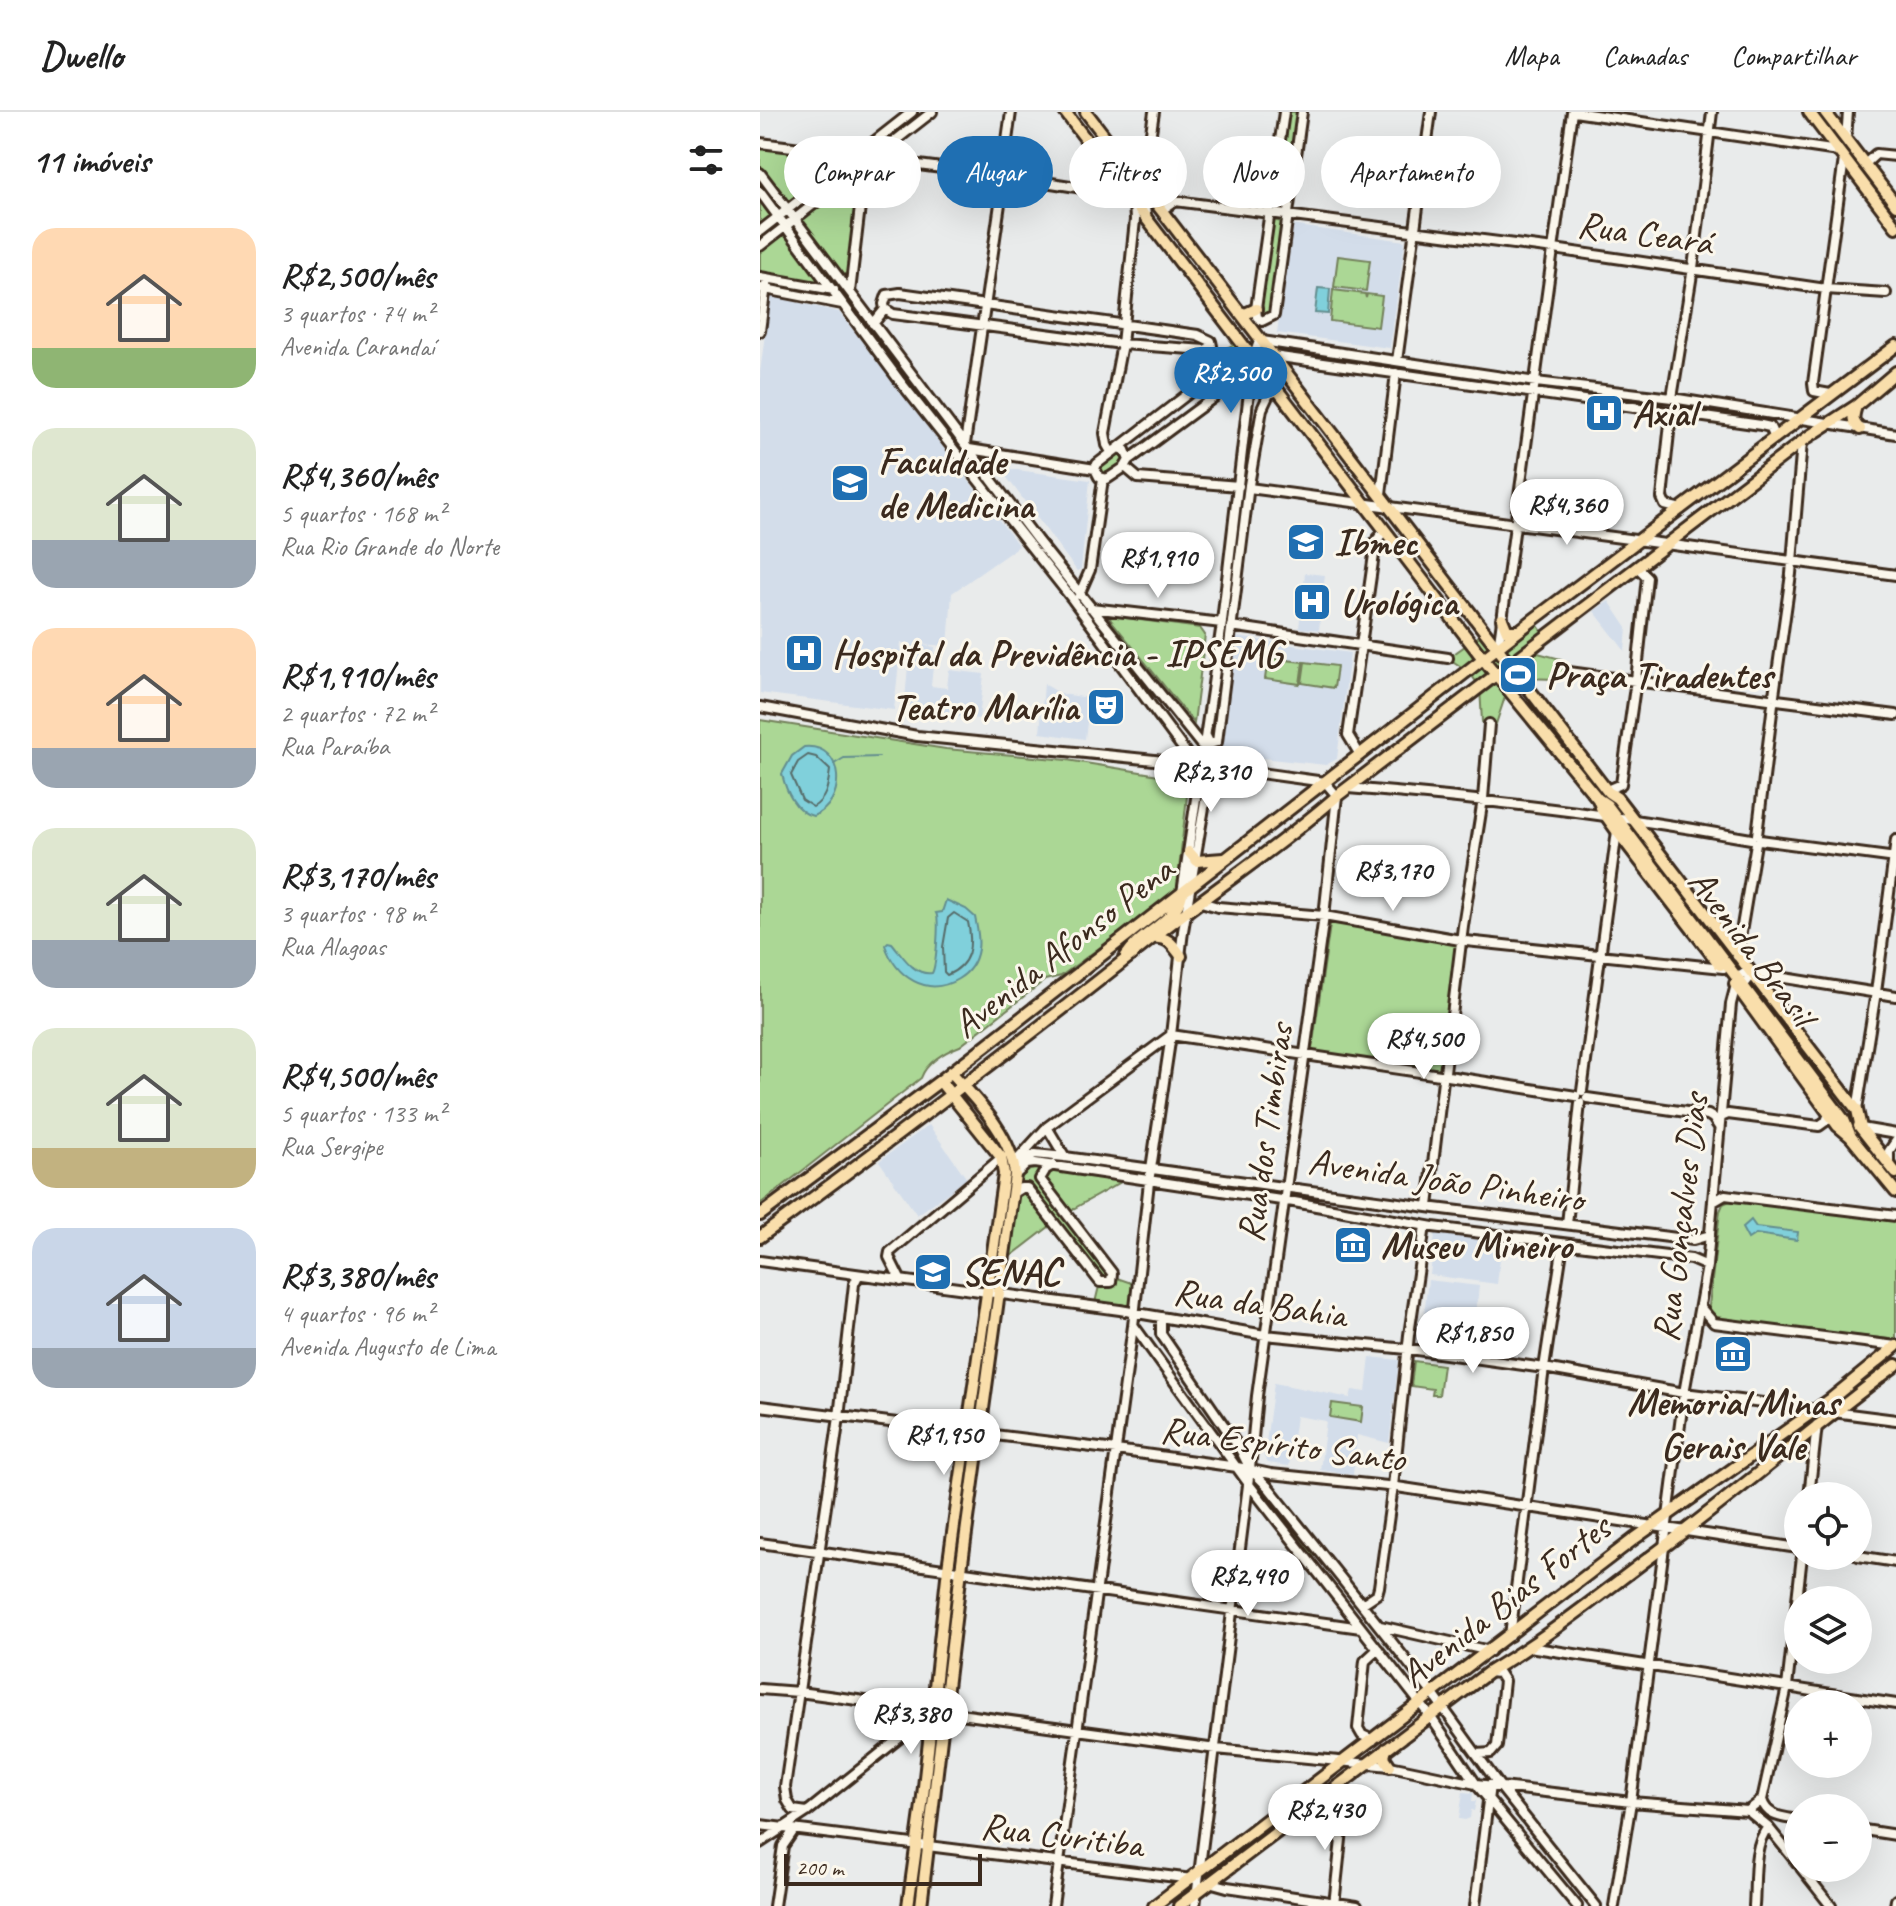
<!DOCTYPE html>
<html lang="pt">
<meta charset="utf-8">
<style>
:root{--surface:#fff;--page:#f6f6f6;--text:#222;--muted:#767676;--line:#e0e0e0;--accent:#1f6fb2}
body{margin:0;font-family:Caveat,sans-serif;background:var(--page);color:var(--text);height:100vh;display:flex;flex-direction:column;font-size:30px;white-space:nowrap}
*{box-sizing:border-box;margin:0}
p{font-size:26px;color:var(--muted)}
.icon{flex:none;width:44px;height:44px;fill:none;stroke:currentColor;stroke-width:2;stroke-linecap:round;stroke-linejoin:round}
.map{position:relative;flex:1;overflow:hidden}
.drawer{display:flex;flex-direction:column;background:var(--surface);width:760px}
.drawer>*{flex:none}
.hud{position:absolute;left:24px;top:24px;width:760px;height:72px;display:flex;gap:16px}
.tools{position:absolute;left:1024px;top:1370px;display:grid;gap:16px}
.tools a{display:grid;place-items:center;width:88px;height:88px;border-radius:50%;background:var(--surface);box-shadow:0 8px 32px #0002;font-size:40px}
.scale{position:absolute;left:24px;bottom:20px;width:198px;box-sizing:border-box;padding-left:8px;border:4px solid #3b2a1e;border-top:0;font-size:22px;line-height:28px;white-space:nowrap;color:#3b2a1e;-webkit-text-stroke:6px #fbf7ec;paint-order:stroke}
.price{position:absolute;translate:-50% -68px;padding:0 18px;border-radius:28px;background:#fff;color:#222;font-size:26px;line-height:52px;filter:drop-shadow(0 2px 4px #0008)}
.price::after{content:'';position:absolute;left:50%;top:48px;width:24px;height:18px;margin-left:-12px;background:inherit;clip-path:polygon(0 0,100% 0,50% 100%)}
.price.selected{background:var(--accent);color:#fff}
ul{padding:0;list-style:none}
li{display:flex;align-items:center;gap:24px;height:200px;padding:0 32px}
li span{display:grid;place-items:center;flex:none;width:224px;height:160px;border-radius:24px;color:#555}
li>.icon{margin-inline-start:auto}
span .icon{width:96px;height:96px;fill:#fffc;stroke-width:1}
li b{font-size:34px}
h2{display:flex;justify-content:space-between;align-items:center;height:96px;padding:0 32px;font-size:34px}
.pill{padding:0 28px;border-radius:36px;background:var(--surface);box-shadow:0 8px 32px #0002;font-size:28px;line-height:72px}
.pill.selected{background:var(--accent);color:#fff}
header{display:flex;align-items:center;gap:48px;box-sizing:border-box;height:112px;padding:0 40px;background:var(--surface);border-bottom:2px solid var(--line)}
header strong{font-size:38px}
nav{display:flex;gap:44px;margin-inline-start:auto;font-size:28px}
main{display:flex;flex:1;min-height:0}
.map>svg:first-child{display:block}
</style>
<header>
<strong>Dwello</strong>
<nav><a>Mapa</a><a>Camadas</a><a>Compartilhar</a></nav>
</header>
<main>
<section class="drawer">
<h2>11 imóveis<svg class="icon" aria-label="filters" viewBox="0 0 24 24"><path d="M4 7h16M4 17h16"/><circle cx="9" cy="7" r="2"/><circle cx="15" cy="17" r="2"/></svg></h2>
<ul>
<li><span style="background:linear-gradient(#ffd9b3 75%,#8fb573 0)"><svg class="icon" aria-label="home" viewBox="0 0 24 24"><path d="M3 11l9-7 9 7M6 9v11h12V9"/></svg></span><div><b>R$2,500/mês</b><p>3 quartos · 74 m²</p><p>Avenida Carandaí</p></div></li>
<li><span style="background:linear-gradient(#dfe7d0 70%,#9aa5b1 0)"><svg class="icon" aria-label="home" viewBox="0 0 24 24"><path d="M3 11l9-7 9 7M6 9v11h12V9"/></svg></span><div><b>R$4,360/mês</b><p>5 quartos · 168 m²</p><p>Rua Rio Grande do Norte</p></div></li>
<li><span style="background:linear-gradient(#ffd9b3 75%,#9aa5b1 0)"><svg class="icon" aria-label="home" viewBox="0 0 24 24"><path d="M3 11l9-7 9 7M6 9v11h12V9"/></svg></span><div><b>R$1,910/mês</b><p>2 quartos · 72 m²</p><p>Rua Paraíba</p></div></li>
<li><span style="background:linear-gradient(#dfe7d0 70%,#9aa5b1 0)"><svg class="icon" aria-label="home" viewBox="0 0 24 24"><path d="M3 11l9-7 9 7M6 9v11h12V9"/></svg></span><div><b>R$3,170/mês</b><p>3 quartos · 98 m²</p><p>Rua Alagoas</p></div></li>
<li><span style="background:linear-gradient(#dfe7d0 75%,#c2b280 0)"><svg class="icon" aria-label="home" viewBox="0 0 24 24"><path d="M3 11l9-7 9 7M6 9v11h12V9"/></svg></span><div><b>R$4,500/mês</b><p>5 quartos · 133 m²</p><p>Rua Sergipe</p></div></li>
<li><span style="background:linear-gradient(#c9d6e8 75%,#9aa5b1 0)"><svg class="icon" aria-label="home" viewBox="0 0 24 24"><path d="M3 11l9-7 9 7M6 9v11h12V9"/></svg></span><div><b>R$3,380/mês</b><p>4 quartos · 96 m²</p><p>Avenida Augusto de Lima</p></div></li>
</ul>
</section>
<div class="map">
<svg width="1136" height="1794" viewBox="0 0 1136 1794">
<rect width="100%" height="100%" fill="#e9ebeb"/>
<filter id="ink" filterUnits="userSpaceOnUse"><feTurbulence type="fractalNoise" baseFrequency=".0125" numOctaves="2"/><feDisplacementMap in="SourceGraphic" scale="16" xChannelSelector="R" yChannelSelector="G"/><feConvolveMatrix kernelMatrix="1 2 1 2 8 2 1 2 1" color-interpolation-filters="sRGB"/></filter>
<g filter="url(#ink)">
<path fill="#d3ddea" d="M 531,113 L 645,129 L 630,236 L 517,221 Z
M 10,184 L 79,200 L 259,434 L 192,481 L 188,534 L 157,532 L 175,535 L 171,574 L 187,576 L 189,558 L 224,562 L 219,607 L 144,599 L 150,531 L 141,531 L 134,598 L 0,581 L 0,260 Z
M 244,356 L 330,368 L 321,457 L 317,459 L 242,359 Z
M 545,461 L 565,463 L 559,518 L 539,516 Z
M 849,489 L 867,516 L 865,539 L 834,499 Z
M 476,525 L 590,541 L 577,647 L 566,653 L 465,642 L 460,636 Z
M 284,572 L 301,582 L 330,586 L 325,627 L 280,621 Z
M 169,1013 L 207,1067 L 157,1103 L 119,1049 Z
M 675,1122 L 742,1130 L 737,1172 L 670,1163 Z
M 668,1168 L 719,1174 L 716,1202 L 698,1200 L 695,1233 L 661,1229 Z
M 610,1245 L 639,1248 L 629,1331 L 597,1323 L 593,1363 L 560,1358 L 566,1309 L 536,1304 L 529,1354 L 508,1351 L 504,1345 L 514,1271 L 590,1286 L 592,1278 L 606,1280 Z
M 703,1680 L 713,1681 L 712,1689 L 716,1689 L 714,1699 L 711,1698 L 710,1706 L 705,1708 L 699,1707 Z"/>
<path fill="#abd795" stroke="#73805a" stroke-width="2" d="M 526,0 L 539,0 L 534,37 L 521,35 Z
M 0,29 L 110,42 L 92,184 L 0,168 Z
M 521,39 L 533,41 L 525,99 L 513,98 Z
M 509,108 L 525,110 L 512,202 L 506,206 L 499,203 Z
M 578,144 L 610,148 L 606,179 L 574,175 Z
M 573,178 L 605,182 L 606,186 L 607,182 L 622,184 L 618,215 L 570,209 Z
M 475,232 L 487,249 L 482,256 L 467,260 L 458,251 L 460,239 Z
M 358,341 L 364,343 L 363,350 L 348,362 L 342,362 L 341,354 Z
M 351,504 L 440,516 L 445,523 L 434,611 L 350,507 Z
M 774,508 L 785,524 L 770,539 L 801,547 L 808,560 L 798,567 L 760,566 L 749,573 L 736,612 L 722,610 L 720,575 L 709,560 L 688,546 L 725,520 L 737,536 Z
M 508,546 L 543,550 L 540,572 L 505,567 Z
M 545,550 L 577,554 L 574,576 L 542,571 Z
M 0,608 L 186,637 L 307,648 L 411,665 L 428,674 L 417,776 L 411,787 L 393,801 L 388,800 L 301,864 L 285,868 L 200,934 C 184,940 166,951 161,966 L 0,1092 Z
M 571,806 L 697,826 L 699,835 L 682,960 L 551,944 Z
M 267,1052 L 368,1066 L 306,1101 L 354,1165 L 377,1173 L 375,1201 L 334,1195 L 340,1170 L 294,1111 L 242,1151 L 255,1063 Z
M 972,1088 L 1136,1109 L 1136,1228 L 959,1207 L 952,1202 L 949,1194 L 960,1099 L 963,1092 Z
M 654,1249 L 683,1253 L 679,1283 L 672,1283 L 673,1277 L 651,1274 Z
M 572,1291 L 603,1295 L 601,1310 L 570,1305 Z
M 500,1368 L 558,1441 L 551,1446 L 493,1375 Z"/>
<path fill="#80d0db" stroke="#648e8f" stroke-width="2" d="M 558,176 L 570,177 L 568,202 L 555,201 Z
M 44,635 C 86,631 87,692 53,704 C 35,700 26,679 22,662 L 32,644 Z
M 186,788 L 206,797 L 215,805 C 217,816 220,826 218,837 C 216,850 210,860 198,867 C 167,886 136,865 125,833 L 128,830 L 132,831 C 143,844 154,864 172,861 C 176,855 180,808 176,801 L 182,800 Z
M 991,1108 L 996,1115 L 1038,1120 L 1037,1128 L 996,1122 L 988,1127 L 982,1116 Z"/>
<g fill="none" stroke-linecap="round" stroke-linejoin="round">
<path stroke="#576c6a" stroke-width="2" d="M 48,643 L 56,645 L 70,658 C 68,673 67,687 53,695 L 42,688 L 31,663 L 38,650 Z
M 194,801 L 208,810 C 213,833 211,853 187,863 L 184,860 L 183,835 L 188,806 Z"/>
<path stroke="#648e8f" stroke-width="2" d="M 74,652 L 84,646 L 119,645"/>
<g stroke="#3b2a1e" stroke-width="14">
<path id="minor" d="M 524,0 L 496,197 L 497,205 L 502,209 L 514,203 L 542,0
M 814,0 L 1078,39
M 1086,27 L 1088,0
M 0,31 L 98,43
M 134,31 L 135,45 L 143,51 L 236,63
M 1105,52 L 1116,42 L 1136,44
M 0,61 L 277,428 L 442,634 L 452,645 L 471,657 L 565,670 L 577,684 L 564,804 L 497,1284 L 490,1357 L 435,1794
M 248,64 L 341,79 L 347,75 L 352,60
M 248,64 L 244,50 L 251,0
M 0,80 L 139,268 L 313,488 L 441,661
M 402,98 L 415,89 L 794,137 L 1066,177 L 1126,181
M 386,104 L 383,74 L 394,0
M 0,119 L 152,0
M 0,134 L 172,0
M 0,165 L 74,178
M 0,176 L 82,192
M 90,180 L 105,52
M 113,212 L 125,197 L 133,202 L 362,232 L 445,238 L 452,234 L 451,229 L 438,223 L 140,181 L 127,183 L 124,192 L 125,197
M 0,219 L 7,166
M 513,244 L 1001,313 L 1010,315 L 1015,326
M 637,249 L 671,0
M 1070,282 L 1054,279 L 1053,271 L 1084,47
M 912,286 L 933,156 L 952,0
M 911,302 L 902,386 L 905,393 L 921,397
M 205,332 L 242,78 L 248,64
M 358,336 L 451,264 L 459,261 L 468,270 L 465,277 L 369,348 L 365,355 L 347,367 L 339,365 L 335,357 L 337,352 L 358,336 L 365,338 L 369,348
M 209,337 L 335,357
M 351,340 L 347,333 L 345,321 L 362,232 L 375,108 L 374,91
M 365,355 L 378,366 L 479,374
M 229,365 L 232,354 L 243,343
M 489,376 L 1136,463
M 621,382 L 636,261
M 319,483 L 330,458 L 343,367
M 331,496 L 462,511
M 471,514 L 688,546
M 738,537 L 812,0
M 809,560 L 1009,587
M 1014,583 L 1031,462 L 1042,330
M 1017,588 L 1136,603
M 0,595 L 157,624 L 434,652
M 446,624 L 450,632 L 457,630 L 489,373 L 502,297 L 509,282 L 518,279
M 600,643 L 588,623 L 616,429 L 625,418
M 588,676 C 724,687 858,703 991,727
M 847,678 L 861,672 L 876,568 L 887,465 L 878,456
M 997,723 L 1013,592
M 1000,728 L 1136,746
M 422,781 L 461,518 L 493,246 L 498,232 L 502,229 L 776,270 L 912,286 L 1136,322
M 441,790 L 458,795 L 564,804 L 706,829 L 963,856
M 977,844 L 996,731
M 984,873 L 992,863 L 1000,862 L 1136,884
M 685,960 L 703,814 L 723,687 L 729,612
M 688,964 L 816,984
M 822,979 L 857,719
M 827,986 L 948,1003 L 953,1006 L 959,1015
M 1097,998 L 1116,880 L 1136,728
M 961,1005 L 968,1002 L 1059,1014 L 1066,1009 L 1069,1002
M 287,1015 L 305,1045
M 1101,1016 L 1136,1022
M 258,1047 L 287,1015 L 411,923 L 680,963
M 1129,1051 L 1129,1039 L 1136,1029
M 254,1053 L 275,1042 L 305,1045 L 675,1096 L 933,1128 L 950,1123
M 255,1063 L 267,1052 L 275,1051 L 534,1090 L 673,1115 L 931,1147 L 947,1154
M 253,1081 L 261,1076 L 267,1076 L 340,1170 L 351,1170 L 352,1161 L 280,1067 L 286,1057 L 293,1053
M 953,1090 L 965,1083 L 1136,1104
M 668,1094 L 683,968
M 807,1112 L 820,991
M 0,1149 L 360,1198 L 505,1223 L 657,1238 L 784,1256 L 924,1281 L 1136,1308
M 141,1169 L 129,1145 L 130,1140 L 241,1046
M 941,1196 L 954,1211 L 1136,1234
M 401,1206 L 401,1222 L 480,1337 L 490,1357 L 509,1376 L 608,1500 L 673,1582 L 739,1673 L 836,1794
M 374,1214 L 488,1371 L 670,1604 L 716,1672 L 817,1794
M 0,1294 L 356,1338 L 477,1355 L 511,1362 L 637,1375 L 1038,1436
M 1049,1384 L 1057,1313
M 0,1431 L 601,1516
M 1098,1444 L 1136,1450
M 602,1492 L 617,1482 L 619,1475 L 633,1374 L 649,1223 L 665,1114
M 620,1514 L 730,1539
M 750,1524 L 784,1256 L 803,1132
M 769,1535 L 1136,1592
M 0,1577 L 39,1580 L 456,1637 L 630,1654 L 716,1672 L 871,1690 L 988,1699 L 1008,1715 L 1038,1752
M 613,1628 L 602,1623 L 598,1616 L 605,1549 L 618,1537
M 717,1642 L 731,1641 L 737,1634 L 744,1569 L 739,1561 L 729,1560
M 1002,1688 C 1007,1705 1022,1705 1038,1708
M 988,1699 L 1002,1688 L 1027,1575 L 1042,1444
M 47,1700 L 33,1698 L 27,1688 L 25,1675 L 79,1305 L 94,1172 L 98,1164
M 0,1713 L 432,1767
M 1098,1717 L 1136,1723
M 0,1731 L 47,1700 L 172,1600
M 1041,1756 L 1071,1794
M 449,1770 L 467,1775 L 597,1794
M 574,1793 L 585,1690 L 576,1674
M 14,1794 L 23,1734 L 34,1718
M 293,1794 L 373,1214 L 389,1070 L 411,923 L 423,819 L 448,672 L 455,662 L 470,657
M 715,1794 L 730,1673
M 854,1794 L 871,1690 L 924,1281 L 947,1154 L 971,892 L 978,865 L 989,858
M 994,1794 C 996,1770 992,1734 1008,1715
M 1135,1794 L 1136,1788"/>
</g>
<g stroke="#3b2a1e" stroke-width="16">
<path id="major" d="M 305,0 L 724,548 L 838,687 L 847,693 L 1084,1008 L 1091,1025
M 326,0 L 848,680 L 857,686 L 1097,998 L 1101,1016
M 1049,0 L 1136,115
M 1065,0 L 1136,93
M 480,200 L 485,202 L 496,197
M 1096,294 C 1093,304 1091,309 1100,317
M 742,507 L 747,519 L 758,519
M 838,687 L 842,698 L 857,719 L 960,853
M 429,740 L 437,749 L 463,747
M 393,826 C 408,824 413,833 421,844
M 366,844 C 380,821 416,810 422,782
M 975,872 L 1078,1014 L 1091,1025 L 1136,1080
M 1099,1014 L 1136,1061
M 0,1103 L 180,969 L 773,508 L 1136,234
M 0,1125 C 132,1028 262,930 390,828 C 451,779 518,736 577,684 L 1048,325 L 1096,294 L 1136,260
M 626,1637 L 624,1645 L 630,1654
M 148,1794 L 162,1693 L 188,1456 L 244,1062 L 241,1045 L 180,969
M 161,1794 L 201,1458 L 255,1063 C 252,1023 216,988 191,960
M 394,1794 L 874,1427 L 1071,1287 L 1136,1234
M 419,1794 L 729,1560 C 786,1526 837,1485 889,1446 C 973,1384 1052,1316 1136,1253"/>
</g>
<use href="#minor" stroke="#fbf7ec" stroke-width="8"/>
<use href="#major" stroke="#f9deab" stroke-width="10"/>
</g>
</g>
<defs>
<g id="hospital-square" transform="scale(2)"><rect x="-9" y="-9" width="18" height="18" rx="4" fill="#1f6fb2" stroke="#fbf7ec"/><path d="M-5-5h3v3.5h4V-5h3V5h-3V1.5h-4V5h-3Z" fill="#fff"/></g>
<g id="university-square" transform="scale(2)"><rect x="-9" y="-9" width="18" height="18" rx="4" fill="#1f6fb2" stroke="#fbf7ec"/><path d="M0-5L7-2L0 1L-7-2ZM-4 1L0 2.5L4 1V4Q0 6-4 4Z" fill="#fff"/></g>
<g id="stadium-square" transform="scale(2)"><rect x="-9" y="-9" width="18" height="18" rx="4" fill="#1f6fb2" stroke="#fbf7ec"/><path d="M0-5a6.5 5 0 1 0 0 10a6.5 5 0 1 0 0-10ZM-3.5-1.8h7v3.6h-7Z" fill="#fff"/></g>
<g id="theatre-square" transform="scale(2)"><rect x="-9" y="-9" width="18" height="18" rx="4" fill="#1f6fb2" stroke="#fbf7ec"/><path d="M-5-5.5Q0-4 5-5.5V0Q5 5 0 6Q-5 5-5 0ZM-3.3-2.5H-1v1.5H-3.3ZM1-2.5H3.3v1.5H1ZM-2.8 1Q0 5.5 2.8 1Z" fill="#fff"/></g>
<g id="museum-square" transform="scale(2)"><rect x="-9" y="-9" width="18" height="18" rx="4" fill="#1f6fb2" stroke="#fbf7ec"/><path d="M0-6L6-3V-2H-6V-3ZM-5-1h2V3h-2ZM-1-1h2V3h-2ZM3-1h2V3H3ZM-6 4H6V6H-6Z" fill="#fff"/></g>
</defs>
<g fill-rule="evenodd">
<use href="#hospital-square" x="844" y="301"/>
<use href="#university-square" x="90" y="371"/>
<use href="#university-square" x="546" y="430"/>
<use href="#hospital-square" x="552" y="490"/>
<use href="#hospital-square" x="44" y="541"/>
<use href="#stadium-square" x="758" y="563"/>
<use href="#theatre-square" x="346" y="595"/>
<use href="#museum-square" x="593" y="1133"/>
<use href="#university-square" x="173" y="1160"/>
<use href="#museum-square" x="973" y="1242"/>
</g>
<g text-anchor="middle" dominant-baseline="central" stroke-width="6" stroke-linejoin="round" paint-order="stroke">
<g font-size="38" fill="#3b2a1e" stroke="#fbf7ec">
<text transform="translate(885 121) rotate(8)">Rua Ceará</text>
<text transform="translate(303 835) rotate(-38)">Avenida Afonso Pena</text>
<text transform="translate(992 835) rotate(53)">Avenida Brasil</text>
<text transform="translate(505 1021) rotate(-82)">Rua dos Timbiras</text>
<text transform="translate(686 1068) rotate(8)">Avenida João Pinheiro</text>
<text transform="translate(920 1106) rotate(-83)">Rua Gonçalves Dias</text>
<text transform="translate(500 1191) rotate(8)">Rua da Bahia</text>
<text transform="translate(523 1332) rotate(7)">Rua Espírito Santo</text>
<text transform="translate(745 1489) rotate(-38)">Avenida Bias Fortes</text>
<text transform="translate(302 1723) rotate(7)">Rua Curitiba</text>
</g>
<g font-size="38" font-weight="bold" fill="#3b2a1e" stroke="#fbf7ec" text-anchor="start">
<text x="872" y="301">Axial</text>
<text x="118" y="349">Faculdade<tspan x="118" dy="44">de Medicina</tspan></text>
<text x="574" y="430">Ibmec</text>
<text x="580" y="490">Urológica</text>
<text x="72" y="541">Hospital da Previdência - IPSEMG</text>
<text x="786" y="563">Praça Tiradentes</text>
<text x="318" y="595" text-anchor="end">Teatro Marília</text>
<text x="621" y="1133">Museu Mineiro</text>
<text x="201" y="1160">SENAC</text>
<text x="973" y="1290" text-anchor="middle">Memorial Minas<tspan x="973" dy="44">Gerais Vale</tspan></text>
</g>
</g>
</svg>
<div class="tools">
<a><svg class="icon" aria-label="locate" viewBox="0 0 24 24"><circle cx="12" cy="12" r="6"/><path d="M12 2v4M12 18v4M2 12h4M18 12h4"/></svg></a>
<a><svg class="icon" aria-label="layers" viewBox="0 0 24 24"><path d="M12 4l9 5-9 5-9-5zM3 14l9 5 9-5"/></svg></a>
<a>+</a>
<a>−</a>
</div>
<div class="scale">200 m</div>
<b class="price selected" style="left:471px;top:303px">R$2,500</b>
<b class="price" style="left:807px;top:435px">R$4,360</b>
<b class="price" style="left:398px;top:488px">R$1,910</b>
<b class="price" style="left:451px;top:702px">R$2,310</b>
<b class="price" style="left:633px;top:801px">R$3,170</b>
<b class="price" style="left:664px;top:969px">R$4,500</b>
<b class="price" style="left:713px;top:1263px">R$1,850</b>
<b class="price" style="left:184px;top:1365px">R$1,950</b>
<b class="price" style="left:488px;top:1506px">R$2,490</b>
<b class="price" style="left:151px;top:1644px">R$3,380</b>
<b class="price" style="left:565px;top:1740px">R$2,430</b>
<div class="hud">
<a class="pill">Comprar</a>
<a class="pill selected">Alugar</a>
<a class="pill">Filtros</a>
<a class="pill">Novo</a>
<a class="pill">Apartamento</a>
</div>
</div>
</main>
